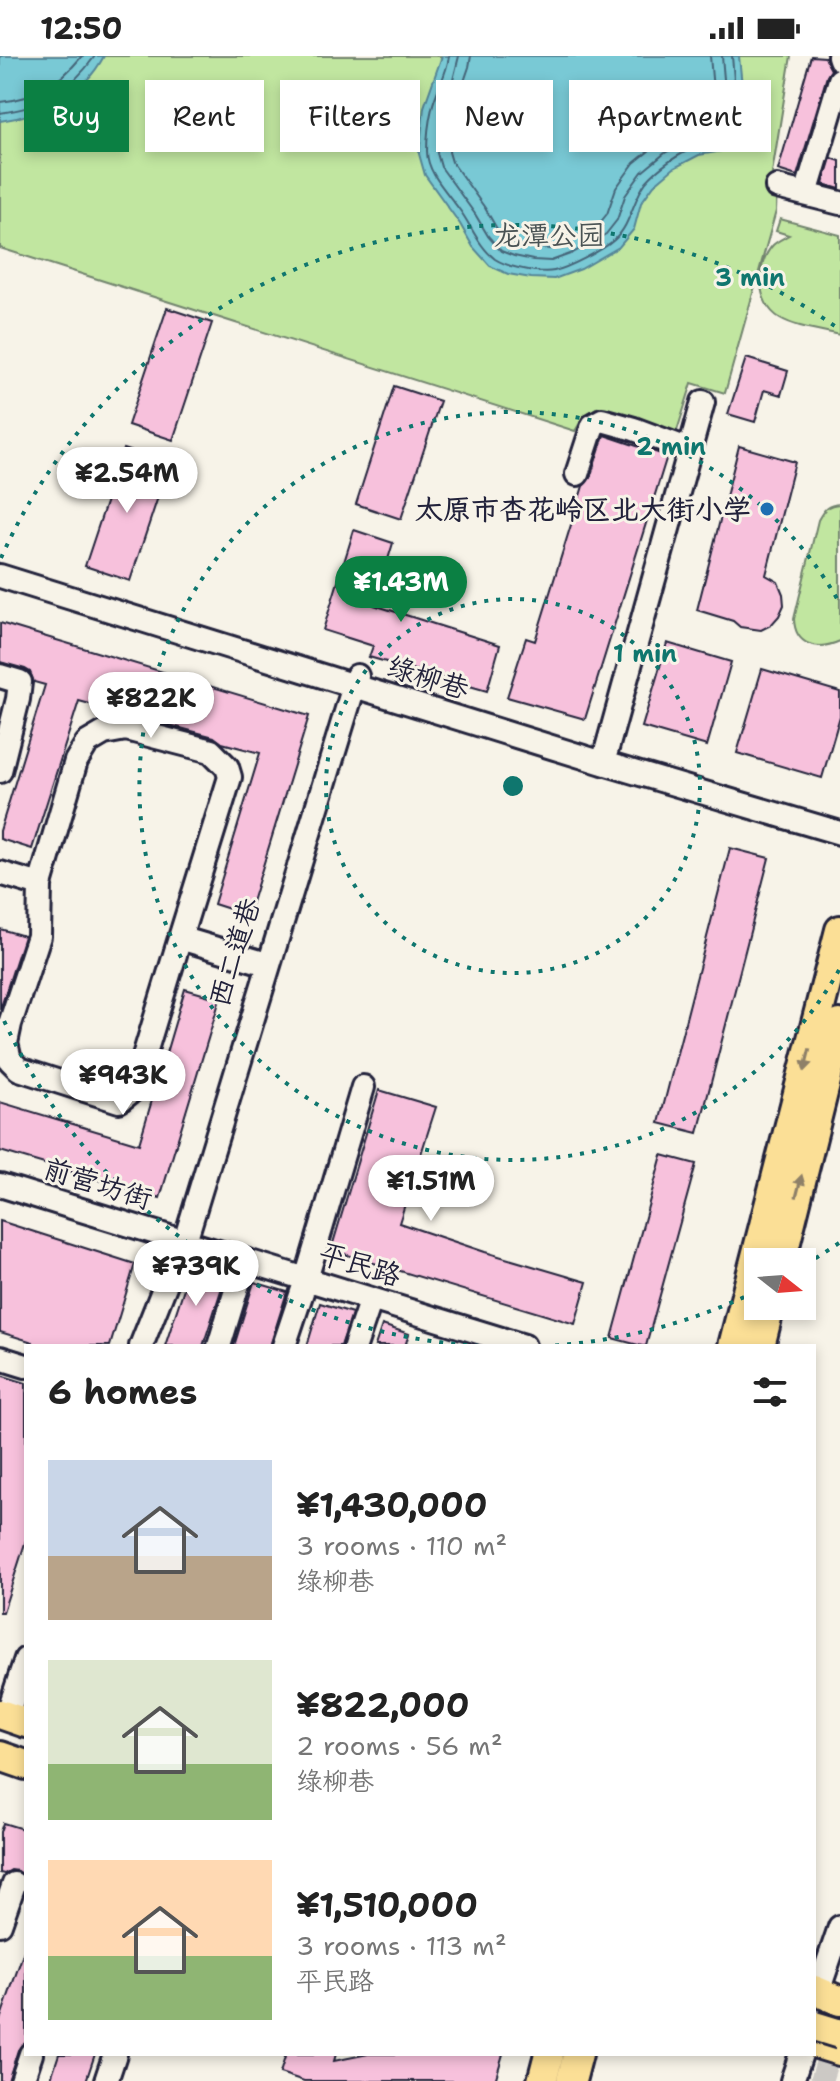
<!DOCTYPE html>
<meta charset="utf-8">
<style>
:root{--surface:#fff;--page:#f2f2f2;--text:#222;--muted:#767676;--accent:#0b8043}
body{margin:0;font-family:"Shantell Sans","LXGW WenKai TC",sans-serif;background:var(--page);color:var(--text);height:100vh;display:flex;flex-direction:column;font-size:30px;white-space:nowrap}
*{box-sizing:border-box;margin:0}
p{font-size:26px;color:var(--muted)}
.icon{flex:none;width:44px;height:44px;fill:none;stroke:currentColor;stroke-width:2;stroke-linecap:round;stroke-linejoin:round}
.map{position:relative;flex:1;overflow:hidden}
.panel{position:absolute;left:24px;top:1288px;width:792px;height:712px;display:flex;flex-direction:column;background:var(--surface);border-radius:0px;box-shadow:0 4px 12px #0003}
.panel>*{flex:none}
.guide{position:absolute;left:24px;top:24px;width:792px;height:72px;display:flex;gap:16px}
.needle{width:52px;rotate:107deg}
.fabs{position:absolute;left:744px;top:1192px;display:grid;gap:16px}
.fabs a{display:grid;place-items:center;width:72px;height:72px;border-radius:0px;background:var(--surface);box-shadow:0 4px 12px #0003;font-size:40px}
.price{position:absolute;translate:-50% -68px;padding:0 18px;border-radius:28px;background:#fff;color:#222;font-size:26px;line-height:52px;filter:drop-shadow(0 2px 4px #0008)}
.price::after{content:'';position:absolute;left:50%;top:48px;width:24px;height:18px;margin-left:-12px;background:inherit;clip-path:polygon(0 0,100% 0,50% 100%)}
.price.selected{background:var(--accent);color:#fff}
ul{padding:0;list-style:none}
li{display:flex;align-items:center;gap:24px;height:200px;padding:0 24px}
li span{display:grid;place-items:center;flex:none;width:224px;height:160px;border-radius:0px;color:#555}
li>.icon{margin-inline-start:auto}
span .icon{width:96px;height:96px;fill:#fffc;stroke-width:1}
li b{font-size:34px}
h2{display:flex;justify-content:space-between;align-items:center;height:96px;padding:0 24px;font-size:34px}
.pill{padding:0 28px;border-radius:0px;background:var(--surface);box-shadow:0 4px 12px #0003;font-size:28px;line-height:72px}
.pill.selected{background:var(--accent);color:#fff}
.status{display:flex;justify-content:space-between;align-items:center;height:56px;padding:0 40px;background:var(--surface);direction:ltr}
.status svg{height:22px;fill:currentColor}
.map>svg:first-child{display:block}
</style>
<div class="status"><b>12:50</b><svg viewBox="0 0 49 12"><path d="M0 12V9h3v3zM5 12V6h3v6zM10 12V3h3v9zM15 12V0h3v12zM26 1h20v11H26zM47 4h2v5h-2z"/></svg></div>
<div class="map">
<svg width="840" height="2025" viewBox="0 0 840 2025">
<rect width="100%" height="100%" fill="#f7f3e8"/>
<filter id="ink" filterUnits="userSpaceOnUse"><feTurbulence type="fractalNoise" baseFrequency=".0125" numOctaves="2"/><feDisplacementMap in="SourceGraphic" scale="16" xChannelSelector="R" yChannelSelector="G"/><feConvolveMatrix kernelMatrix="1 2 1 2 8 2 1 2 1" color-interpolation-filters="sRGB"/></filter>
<g filter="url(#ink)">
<path fill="#c1e6a0" stroke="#72846e" stroke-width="2" d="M 0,0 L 791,0 L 772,117 L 777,131 L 776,155 L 725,337 L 692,327 L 676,378 L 596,352 L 585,359 L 575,375 L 0,192 Z
M 780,163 L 840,179 L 840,279 C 821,274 797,272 780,262 C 756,248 755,208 773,189 C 777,185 784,182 789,179 L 776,175 Z
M 840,448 L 840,585 C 818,595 795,590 794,563 L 818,464 C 824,453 827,449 840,448 Z"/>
<path fill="#79c9d5" stroke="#568697" stroke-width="2" d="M 0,0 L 104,0 C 83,40 42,59 0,65 Z
M 442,0 L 739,0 L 745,60 L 737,85 L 722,95 L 699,99 L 674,112 L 654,129 L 641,147 L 634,173 L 619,191 L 581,213 L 554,223 L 531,222 L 508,218 L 490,210 L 473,191 L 460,168 L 425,119 L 419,98 L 424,51 Z"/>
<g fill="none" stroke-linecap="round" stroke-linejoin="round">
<path stroke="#456579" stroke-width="2" d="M 449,0 C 447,19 436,34 432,52 C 429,65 427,82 427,95 C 427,117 447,136 459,153 C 471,169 479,191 495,203 C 507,211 540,218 554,215 C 568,212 603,194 614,184 C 631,169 632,145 646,126 C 658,112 678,98 696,91 C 709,87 719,87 730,80 L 737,59 L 732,0
M 459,0 L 452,28 L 442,55 L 437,97 L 441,111 L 475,158 L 488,180 L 501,195 L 514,200 L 533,204 L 551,205 L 573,197 L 606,178 L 617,164 L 625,140 L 642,116 L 665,97 L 690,83 L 715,77 L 722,73 L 727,58 L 722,0
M 471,0 L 469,11 L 453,58 L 449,96 L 452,106 L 485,152 L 497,173 L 508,185 L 517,189 L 550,193 L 568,186 L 599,168 L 607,158 L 616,132 L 634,107 L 660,86 L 689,71 L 712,65 L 715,56 L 710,0
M 0,46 C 38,42 58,29 82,0
M 0,57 C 44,51 69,36 95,0"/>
</g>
<path fill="#f7c1dc" stroke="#22223b" stroke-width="2" d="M 811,0 L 825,1 L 831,14 L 827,20 L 797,120 L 778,114 Z
M 831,102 L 840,105 L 840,133 L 823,128 Z
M 167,252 L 212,267 L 173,384 L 128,369 Z
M 746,302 L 788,315 L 781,339 L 764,334 L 755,366 L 728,358 Z
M 394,330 L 440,345 L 401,463 L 356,448 Z
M 604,379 L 667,400 L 585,663 L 507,641 L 526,582 L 535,585 L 583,430 L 590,422 Z
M 739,390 L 795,406 L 766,519 L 778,526 L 783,538 L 784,549 L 779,560 L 771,569 L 761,574 L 740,571 L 733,565 L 697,554 Z
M 124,393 L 169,408 L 130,525 L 85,510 Z
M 354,474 L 393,487 L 374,549 L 500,589 L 487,635 L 369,601 L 373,590 L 323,574 Z
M 0,567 L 309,660 L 248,859 L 214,848 L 260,697 L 222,687 L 214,681 L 79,645 L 32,793 L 0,783 L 0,775 L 45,629 L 34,626 L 30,616 L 25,613 L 0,606 Z
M 667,587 L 731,606 L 707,690 L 642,671 Z
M 762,613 L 840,636 L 840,660 L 822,722 L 737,697 Z
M 730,792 L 769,802 L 698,1077 L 659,1067 Z
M 0,873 L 24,880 L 0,954 Z
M 185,933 L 220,943 L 160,1142 L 0,1095 L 0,1046 L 139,1088 Z
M 379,1034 L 436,1051 L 399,1167 L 485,1196 L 587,1226 L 575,1268 L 331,1194 Z
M 662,1099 L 696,1108 L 646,1290 L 642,1290 L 612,1282 Z
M 0,1165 L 135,1208 L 110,1290 L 34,1290 L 33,1286 L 0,1276 Z
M 192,1208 L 226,1219 L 203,1290 L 165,1290 Z
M 254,1226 L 287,1236 L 270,1290 L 234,1290 Z
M 320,1247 L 352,1257 L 341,1290 L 307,1290 Z
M 382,1269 L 409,1278 L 405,1290 L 375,1290 Z
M 0,1319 L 26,1327 L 26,1484 L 3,1556 L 0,1556 Z
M 3,1767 L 26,1774 L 26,1822 L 18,1815 L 11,1814 L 4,1818 L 0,1817 L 0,1776 Z
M 24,1895 L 26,1896 L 26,1985 L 18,1994 L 8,2025 L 0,2025 L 0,1964 Z
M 59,1998 L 95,1998 L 86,2025 L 50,2025 Z
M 286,1998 L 336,1998 L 334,2005 L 368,1998 L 503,1998 L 495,2025 L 304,2025 L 280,2017 Z"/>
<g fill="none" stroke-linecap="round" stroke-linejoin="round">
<path stroke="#ccc9c5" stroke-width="22" stroke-dasharray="22 11" stroke-linecap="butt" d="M 821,2025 L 836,1977"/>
<g stroke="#22223b" stroke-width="28">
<path id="minor" d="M 839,0 L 840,3
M 777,131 L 840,147
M 806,138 L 840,24
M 577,418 L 593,369 L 602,364 L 634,373 L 690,394
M 0,520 L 603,707 L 840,777
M 0,620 L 20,626 L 18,643 L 0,715
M 603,707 L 703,346
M 0,817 L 40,829
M 180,882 L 138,1020 L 133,1034 L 119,1045 L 19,1013 L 10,1004 L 6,987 L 10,968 L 39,880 L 40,829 L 76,705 L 87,687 L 104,677 L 126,673 L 211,695 L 227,711 L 230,721 L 180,882 L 267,908
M 0,1129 L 524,1290
M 141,1290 L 180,1192 L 185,1185 L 357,620
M 219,1290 L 245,1205
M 284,1290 L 304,1230 L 363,1031
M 355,1290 L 371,1243
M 0,1302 L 26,1310
M 7,1660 L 26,1603
M 0,1868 L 14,1828
M 818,1936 L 840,1871
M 22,2025 L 31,1998
M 106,2025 L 115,1998
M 792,2025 L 801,1998"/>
</g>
<g stroke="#22223b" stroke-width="34">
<path id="major" d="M 781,1206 L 840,968
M 733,1290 L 840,874
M 760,1290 L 770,1250
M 0,1658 L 26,1667
M 0,1700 L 26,1709
M 814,1934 L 840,1945
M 814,1987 L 840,1995
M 542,2025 L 549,1998
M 571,2025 L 578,1998"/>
</g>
<use href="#minor" stroke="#f7f3e8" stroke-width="22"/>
<use href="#major" stroke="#fbdf96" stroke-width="28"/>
<g stroke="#22223b" stroke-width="34" stroke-linecap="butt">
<path id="major-bridge" d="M 814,1970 L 840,1978"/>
</g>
<use href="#major-bridge" stroke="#fbdf96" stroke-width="28"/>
</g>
<defs><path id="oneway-solid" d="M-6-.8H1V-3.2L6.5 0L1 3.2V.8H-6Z" transform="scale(2)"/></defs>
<g fill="#8e8068">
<use href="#oneway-solid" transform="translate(807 1004) rotate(104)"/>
<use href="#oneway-solid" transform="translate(799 1130) rotate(-76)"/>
</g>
</g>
<g fill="none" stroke="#0f766e" stroke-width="4" stroke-dasharray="4 8">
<circle cx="513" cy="730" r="187"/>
<path d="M839 914A374 374 0 1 1 839 546"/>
<path d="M839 1187A561 561 0 0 1 806 1208M755 1236A561 561 0 0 1 547 1290M479 1290A561 561 0 0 1 1 958M1 502A561 561 0 0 1 839 273"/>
</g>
<circle fill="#1f6fb2" stroke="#f7f3e8" stroke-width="3" cx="767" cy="453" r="8"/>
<g text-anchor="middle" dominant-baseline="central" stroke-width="6" stroke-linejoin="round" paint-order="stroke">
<g font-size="28" fill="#4a5354" stroke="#f7f3e8">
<text x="549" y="179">龙潭公园</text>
</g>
<g font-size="28" font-weight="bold" fill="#22223b" stroke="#f7f3e8" text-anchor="end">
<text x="751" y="453">太原市杏花岭区北大街小学</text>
</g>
<g font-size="28" fill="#22223b" stroke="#f7f3e8">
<text transform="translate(428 621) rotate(17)">绿柳巷</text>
<text transform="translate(234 896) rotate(-73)">西二道巷</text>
<text transform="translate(98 1127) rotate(17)">前营坊街</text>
<text transform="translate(360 1208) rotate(17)">平民路</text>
</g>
</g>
<circle cx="513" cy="730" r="12" fill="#0f766e" stroke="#f7f3e8" stroke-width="4"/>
<g font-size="24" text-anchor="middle" font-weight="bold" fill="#0f766e" stroke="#f7f3e8" stroke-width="6" stroke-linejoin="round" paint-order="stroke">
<text x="750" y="230">3 min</text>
<text x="671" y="399">2 min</text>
<text x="645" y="606">1 min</text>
</g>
</svg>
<div class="fabs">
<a><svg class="needle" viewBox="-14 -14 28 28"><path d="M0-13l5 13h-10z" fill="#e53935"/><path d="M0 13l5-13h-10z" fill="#767676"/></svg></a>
</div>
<b class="price" style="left:127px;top:459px">¥2.54M</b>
<b class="price selected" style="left:401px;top:568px">¥1.43M</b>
<b class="price" style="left:151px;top:684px">¥822K</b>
<b class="price" style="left:123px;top:1061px">¥943K</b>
<b class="price" style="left:431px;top:1167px">¥1.51M</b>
<b class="price" style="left:196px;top:1252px">¥739K</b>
<div class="guide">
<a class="pill selected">Buy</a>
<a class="pill">Rent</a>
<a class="pill">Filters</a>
<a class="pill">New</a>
<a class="pill">Apartment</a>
</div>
<section class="panel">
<h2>6 homes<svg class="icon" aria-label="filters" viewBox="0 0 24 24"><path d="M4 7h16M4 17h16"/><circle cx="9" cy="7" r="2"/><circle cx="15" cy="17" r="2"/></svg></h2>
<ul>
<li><span style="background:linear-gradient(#c9d6e8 60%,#b9a48a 0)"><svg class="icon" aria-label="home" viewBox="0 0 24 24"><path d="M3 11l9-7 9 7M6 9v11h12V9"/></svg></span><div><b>¥1,430,000</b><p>3 rooms · 110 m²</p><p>绿柳巷</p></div></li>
<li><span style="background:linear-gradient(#dfe7d0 65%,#8fb573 0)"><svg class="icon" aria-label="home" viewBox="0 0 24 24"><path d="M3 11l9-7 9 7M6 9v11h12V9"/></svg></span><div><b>¥822,000</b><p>2 rooms · 56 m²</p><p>绿柳巷</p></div></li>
<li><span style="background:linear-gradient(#ffd9b3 60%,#8fb573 0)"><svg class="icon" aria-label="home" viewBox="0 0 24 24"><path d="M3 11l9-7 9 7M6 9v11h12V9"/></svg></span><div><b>¥1,510,000</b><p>3 rooms · 113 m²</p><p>平民路</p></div></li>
</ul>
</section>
</div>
